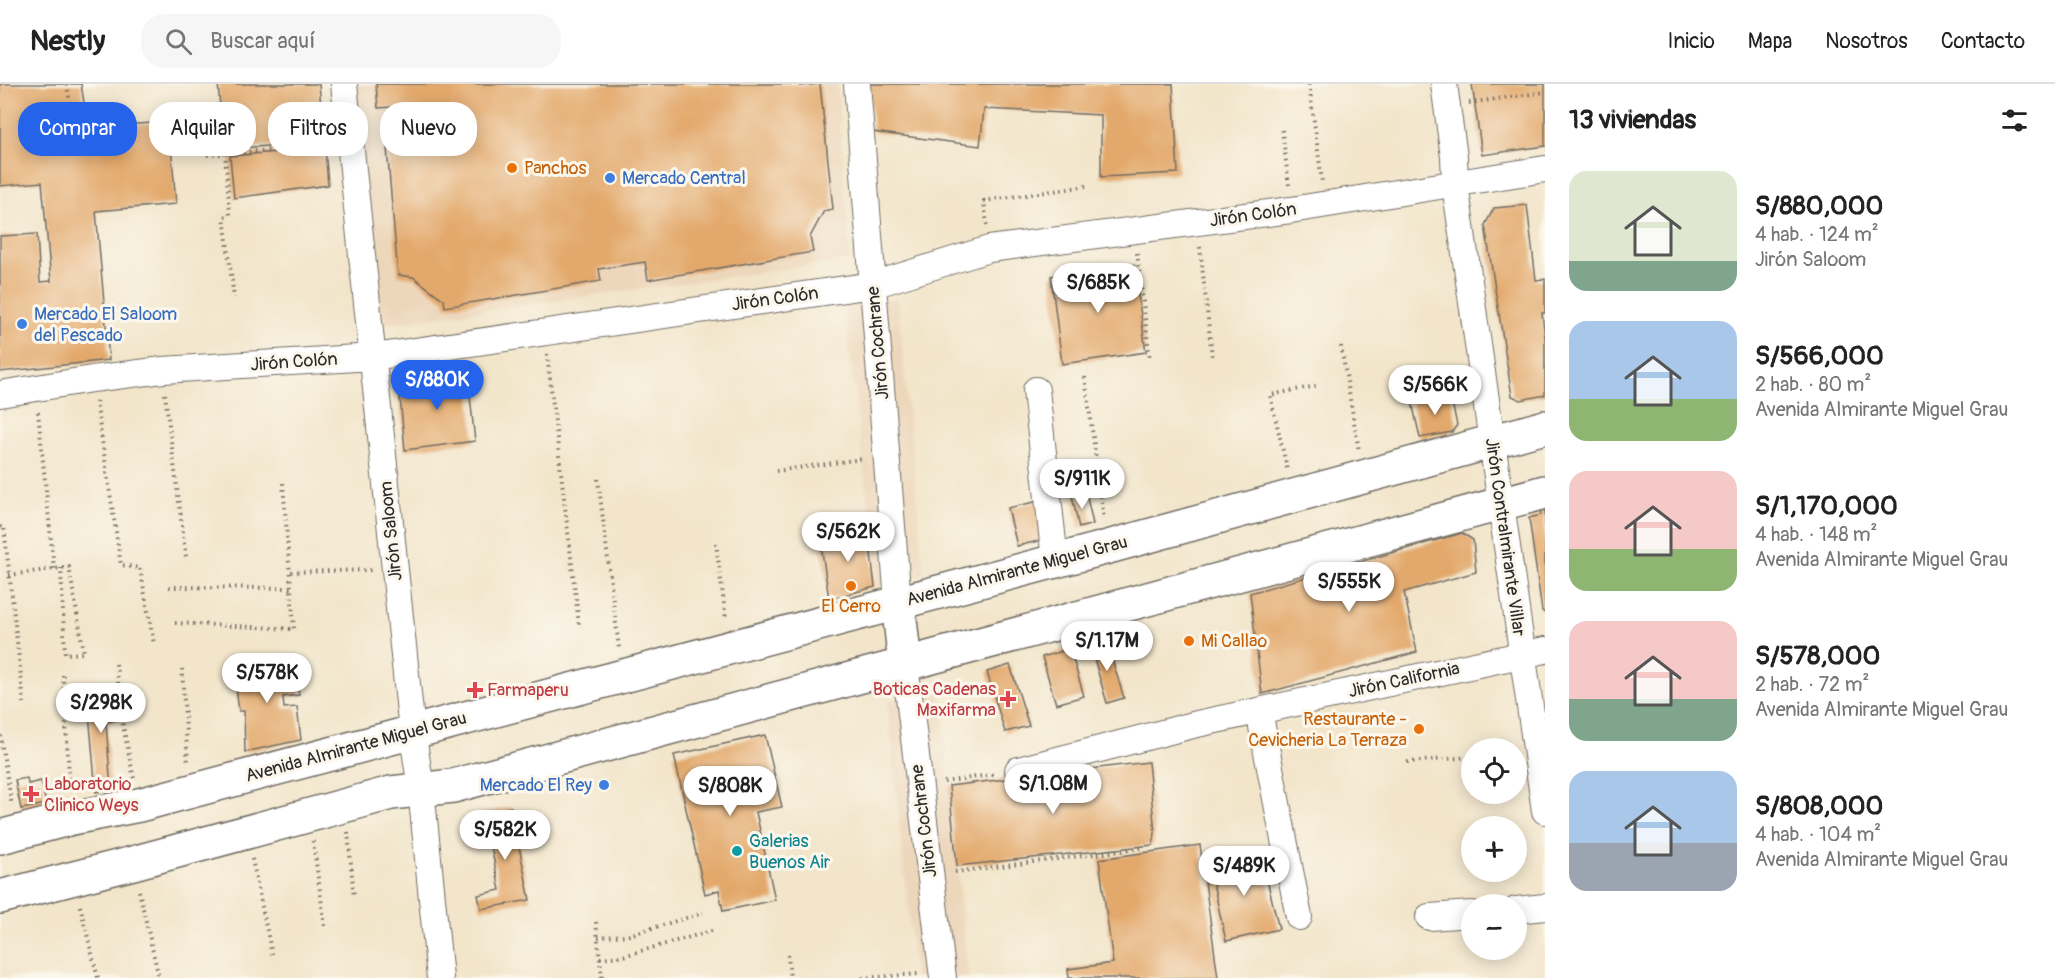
<!DOCTYPE html>
<html lang="es">
<meta charset="utf-8">
<style>
:root{--surface:#fff;--page:#f6f6f6;--text:#222;--muted:#767676;--line:#e0e0e0;--accent:#2563eb}
body{margin:0;font-family:Pangolin,sans-serif;background:var(--page);color:var(--text);height:100vh;display:flex;flex-direction:column;font-size:22px;white-space:nowrap}
*{box-sizing:border-box;margin:0}
p{font-size:20px;color:var(--muted)}
.icon{flex:none;width:33px;height:33px;fill:none;stroke:currentColor;stroke-width:2;stroke-linecap:round;stroke-linejoin:round}
.map{position:relative;flex:1;overflow:hidden}
.details{display:flex;flex-direction:column;background:var(--surface);width:510px}
.details>*{flex:none}
.hud{position:absolute;left:18px;top:18px;width:570px;height:54px;display:flex;gap:12px}
.buttons{position:absolute;left:1461px;top:654px;display:grid;gap:12px}
.buttons a{display:grid;place-items:center;width:66px;height:66px;border-radius:50%;background:var(--surface);box-shadow:0 3px 15px #0003;font-size:30px}
.price{position:absolute;translate:-50% -51px;padding:0 14px;border-radius:21px;background:#fff;color:#222;font-size:20px;line-height:39px;filter:drop-shadow(0 2px 3px #0008)}
.price::after{content:'';position:absolute;left:50%;top:36px;width:18px;height:14px;margin-left:-9px;background:inherit;clip-path:polygon(0 0,100% 0,50% 100%)}
.price.current{background:var(--accent);color:#fff}
ul{padding:0;list-style:none}
li{display:flex;align-items:center;gap:18px;height:150px;padding:0 24px}
li span{display:grid;place-items:center;flex:none;width:168px;height:120px;border-radius:18px;color:#555}
li>.icon{margin-inline-start:auto}
span .icon{width:72px;height:72px;fill:#fffc;stroke-width:1}
li b{font-size:26px}
h2{display:flex;justify-content:space-between;align-items:center;height:72px;padding:0 24px;font-size:26px}
.tag{padding:0 21px;border-radius:24px;background:var(--surface);box-shadow:0 3px 15px #0003;font-size:21px;line-height:54px}
.tag.current{background:var(--accent);color:#fff}
header{display:flex;align-items:center;gap:36px;box-sizing:border-box;height:84px;padding:0 30px;background:var(--surface);border-bottom:2px solid var(--line)}
header strong{font-size:28px}
nav{display:flex;gap:33px;margin-inline-start:auto;font-size:21px}
.search{width:420px;height:54px;background:var(--page);display:flex;align-items:center;gap:15px;box-sizing:border-box;padding:0 21px;border-radius:24px;color:var(--muted);font-size:22px}
main{display:flex;flex:1;min-height:0}
.map>svg:first-child{display:block}
</style>
<header>
<strong>Nestly</strong>
<div class="search"><svg class="icon" aria-label="search" viewBox="0 0 24 24"><circle cx="10" cy="10" r="6"/><path d="M15 15l6 6"/></svg>Buscar aquí</div>
<nav><a>Inicio</a><a>Mapa</a><a>Nosotros</a><a>Contacto</a></nav>
</header>
<main>
<div class="map">
<svg width="1545" height="894" viewBox="0 0 1545 894">
<rect width="100%" height="100%" fill="#fbf7ec"/>
<filter id="ink" filterUnits="userSpaceOnUse"><feTurbulence type="fractalNoise" baseFrequency=".0167" numOctaves="2"/><feDisplacementMap in="SourceGraphic" scale="12" xChannelSelector="R" yChannelSelector="G"/><feConvolveMatrix kernelMatrix="1 2 1 2 8 2 1 2 1" color-interpolation-filters="sRGB"/></filter>
<filter id="wash" filterUnits="userSpaceOnUse"><feTurbulence type="fractalNoise" baseFrequency=".008" numOctaves="4" result="noise"/><feDisplacementMap in="SourceGraphic" scale="24" xChannelSelector="R" yChannelSelector="G"/><feGaussianBlur stdDeviation="1.35" result="paint"/><feColorMatrix in="noise" values="0 0 0 0 0 0 0 0 0 0 0 0 0 0 0 0 0 1.4 0 .05"/><feComposite in="paint" operator="in"/></filter>
<g filter="url(#wash)">
<rect width="100%" height="100%" fill="#f2e5ca"/>
<path fill="#edd7bb" d="M 349,0 L 837,0 L 850,176 L 370,242 Z
M 897,214 L 924,490 L 878,502 L 844,221 Z
M 940,602 L 968,894 L 915,894 L 887,617 Z"/>
<g id="blocks">
<path fill="#e3a96c" d="M 0,0 L 81,0 L 88,43 L 169,38 L 176,120 L 96,127 L 109,276 L 0,288 L 0,152 L 37,150 L 40,198 L 51,197 L 42,98 L 0,102 Z
M 218,0 L 319,0 L 324,58 L 198,67 L 194,25 L 220,22 Z
M 376,0 L 800,0 L 800,2 L 820,0 L 833,125 L 824,127 L 810,153 L 813,168 L 648,196 L 645,178 L 599,185 L 601,197 L 445,223 L 444,216 L 413,193 L 398,191 L 387,64 L 395,63 L 392,23 L 378,24 Z
M 869,0 L 1173,0 L 1178,89 L 1101,93 L 1101,31 L 984,25 L 980,62 L 873,48 Z
M 1472,0 L 1545,0 L 1545,62 L 1482,71 Z
M 325,64 L 328,101 L 234,114 L 230,72 Z
M 1527,121 L 1536,196 L 1545,195 L 1545,229 L 1542,229 L 1545,254 L 1545,311 L 1521,316 L 1512,312 L 1485,141 L 1494,124 Z
M 1134,181 L 1146,268 L 1062,280 L 1051,192 Z
M 467,286 L 475,357 L 405,366 L 399,304 L 407,295 Z
M 1450,310 L 1457,341 L 1452,348 L 1420,354 L 1412,318 Z
M 1086,409 L 1093,440 L 1079,444 L 1072,412 Z
M 1039,417 L 1047,455 L 1017,462 L 1008,424 Z
M 1545,423 L 1545,529 L 1542,527 L 1529,434 L 1541,431 L 1540,424 Z
M 868,445 L 875,503 L 829,515 L 820,453 Z
M 1462,449 L 1473,456 L 1476,488 L 1404,508 L 1417,568 L 1262,610 L 1250,509 Z
M 1106,556 L 1124,614 L 1107,619 L 1090,561 Z
M 1070,565 L 1084,612 L 1056,620 L 1042,573 Z
M 278,573 L 280,585 L 295,583 L 299,611 L 283,613 L 284,624 L 297,623 L 301,656 L 245,668 L 244,627 L 239,627 L 234,587 L 246,586 L 245,576 Z
M 1010,581 L 1029,642 L 1005,648 L 987,588 Z
M 113,604 L 117,636 L 106,638 L 111,706 L 96,708 L 87,607 Z
M 765,651 L 782,723 L 756,728 L 775,816 L 723,827 L 719,806 L 705,810 L 674,671 Z
M 1148,678 L 1155,749 L 1153,761 L 957,782 L 949,702 Z
M 27,694 L 28,700 L 41,697 L 46,720 L 21,725 L 15,696 Z
M 511,723 L 530,816 L 481,825 L 478,811 L 500,806 L 484,729 Z
M 1200,761 L 1218,894 L 1069,894 L 1068,885 L 1113,879 L 1099,775 Z
M 1260,767 L 1279,845 L 1226,857 L 1209,781 Z"/>
</g>
</g>
<g filter="url(#ink)">
<use href="#blocks" fill-opacity="0" stroke="#716c63" stroke-width="1.5"/>
<g fill="none" stroke-linecap="round" stroke-linejoin="round">
<g stroke="#716c63" stroke-width="28">
<path id="minor" d="M 344,0 L 411,638 L 421,705 L 440,894
M 857,0 L 898,518
M 1444,0 L 1454,73 L 1455,100 L 1545,727
M 1036,306 L 1055,476
M 0,310 L 92,295 L 163,286 L 373,273 L 873,201 L 989,165 L 1291,126 L 1545,85
M 905,580 L 943,894
M 1259,627 L 1299,833
M 1018,686 L 1197,640 L 1545,566
M 1516,826 L 1545,823
M 1429,833 L 1472,830"/>
</g>
<g stroke="#716c63" stroke-width="36">
<path id="major" d="M 898,518 L 905,580
M 0,753 L 72,734 L 139,721 L 1108,463 L 1545,343
M 0,813 L 133,779 L 391,709 L 453,702 L 1545,408"/>
</g>
<path stroke="#716c63" stroke-width="4" stroke-dasharray="1.5 4.5" stroke-linecap="butt" d="M 67,0 L 74,43
M 1309,0 L 1322,97
M 1469,19 L 1545,8
M 1282,46 L 1289,102
M 225,69 L 230,131 L 224,133 L 234,214
M 207,71 L 325,62
M 987,141 L 984,117 L 1087,102
M 1200,163 L 1212,272
M 1137,169 L 1150,276
M 1341,262 L 1359,367
M 547,270 L 579,541
M 1085,293 L 1104,435
M 165,310 L 186,473
M 96,317 L 121,481 L 140,484 L 154,560
M 38,328 L 54,485
M 1287,384 L 1270,311 L 1316,302
M 776,387 L 862,375
M 598,395 L 619,564
M 0,443 L 4,443 L 24,619
M 716,459 L 726,535
M 291,488 L 371,486
M 9,491 L 61,484 L 69,483 L 84,569 L 65,570 L 61,484
M 169,503 L 292,504
M 175,539 L 294,545 L 283,399
M 116,580 L 123,642 L 134,695
M 182,585 L 188,680
M 63,591 L 70,707
M 0,651 L 12,722
M 1407,678 L 1472,673
M 944,698 L 996,690
M 348,748 L 354,813
M 313,757 L 325,843
M 252,775 L 272,871
M 955,788 L 1143,764
M 139,807 L 159,894
M 80,822 L 98,894
M 596,838 L 602,894
M 598,853 L 629,851 L 703,829
M 788,871 L 790,894
M 600,874 L 623,872 L 715,846
M 862,894 L 919,890"/>
<use href="#minor" stroke="#fff" stroke-width="26"/>
<use href="#major" stroke="#fff" stroke-width="33"/>
</g>
</g>
<g fill="#e8710a" stroke="#fbf7ec" stroke-width="2">
<circle cx="512" cy="84" r="6"/>
<circle cx="851" cy="502" r="6"/>
<circle cx="1189" cy="557" r="6"/>
<circle cx="1419" cy="645" r="6"/>
</g>
<g fill="#3f7fe0" stroke="#fbf7ec" stroke-width="2">
<circle cx="610" cy="94" r="6"/>
<circle cx="22" cy="240" r="6"/>
<circle cx="604" cy="701" r="6"/>
</g>
<g fill="#e0444e" stroke="#fbf7ec" stroke-width="2">
<path d="M472 597h6v6h6v6h-6v6h-6v-6h-6v-6h6z"/>
<path d="M1005 606h6v6h6v6h-6v6h-6v-6h-6v-6h6z"/>
<path d="M28 701h6v6h6v6h-6v6h-6v-6h-6v-6h6z"/>
</g>
<circle fill="#0f9aa8" stroke="#fbf7ec" stroke-width="2" cx="737" cy="767" r="6"/>
<g text-anchor="middle" dominant-baseline="central" stroke-width="6" stroke-linejoin="round" paint-order="stroke">
<g font-size="18" fill="#c56008" stroke="#fbf7ec" text-anchor="start">
<text x="524" y="84">Panchos</text>
<text x="851" y="522" text-anchor="middle">El Cerro</text>
<text x="1201" y="557">Mi Callao</text>
<text x="1407" y="635" text-anchor="end">Restaurante -<tspan x="1407" dy="21">Cevicheria La Terraza</tspan></text>
</g>
<g font-size="18" fill="#366cbe" stroke="#fbf7ec" text-anchor="start">
<text x="622" y="94">Mercado Central</text>
<text x="34" y="230">Mercado El Saloom<tspan x="34" dy="21">del Pescado</tspan></text>
<text x="592" y="701" text-anchor="end">Mercado El Rey</text>
</g>
<g font-size="18" fill="#2b2b2b" stroke="#fbf7ec">
<text transform="translate(1253 131) rotate(-8)">Jirón Colón</text>
<text transform="translate(775 215) rotate(-8)">Jirón Colón</text>
<text transform="translate(878 259) rotate(-95)">Jirón Cochrane</text>
<text transform="translate(294 278) rotate(-4)">Jirón Colón</text>
<text transform="translate(391 447) rotate(-96)">Jirón Saloom</text>
<text transform="translate(1505 453) rotate(82)">Jirón Contralmirante Villar</text>
<text transform="translate(1017 487) rotate(-15)">Avenida Almirante Miguel Grau</text>
<text transform="translate(1404 596) rotate(-12)">Jirón California</text>
<text transform="translate(356 663) rotate(-15)">Avenida Almirante Miguel Grau</text>
<text transform="translate(924 737) rotate(-97)">Jirón Cochrane</text>
</g>
<g font-size="18" fill="#be3a42" stroke="#fbf7ec" text-anchor="start">
<text x="996" y="605" text-anchor="end">Boticas Cadenas<tspan x="996" dy="21">Maxifarma</tspan></text>
<text x="487" y="606">Farmaperu</text>
<text x="44" y="700">Laboratorio<tspan x="44" dy="21">Clinico Weys</tspan></text>
</g>
<g font-size="18" fill="#0d838f" stroke="#fbf7ec" text-anchor="start">
<text x="749" y="757">Galerias<tspan x="749" dy="21">Buenos Air</tspan></text>
</g>
</g>
</svg>
<div class="buttons">
<a><svg class="icon" aria-label="locate" viewBox="0 0 24 24"><circle cx="12" cy="12" r="6"/><path d="M12 2v4M12 18v4M2 12h4M18 12h4"/></svg></a>
<a>+</a>
<a>−</a>
</div>
<b class="price" style="left:1098px;top:230px">S/685K</b>
<b class="price current" style="left:437px;top:327px">S/880K</b>
<b class="price" style="left:1435px;top:332px">S/566K</b>
<b class="price" style="left:1082px;top:426px">S/911K</b>
<b class="price" style="left:848px;top:479px">S/562K</b>
<b class="price" style="left:1349px;top:529px">S/555K</b>
<b class="price" style="left:1107px;top:588px">S/1.17M</b>
<b class="price" style="left:267px;top:620px">S/578K</b>
<b class="price" style="left:101px;top:650px">S/298K</b>
<b class="price" style="left:1053px;top:731px">S/1.08M</b>
<b class="price" style="left:730px;top:733px">S/808K</b>
<b class="price" style="left:505px;top:777px">S/582K</b>
<b class="price" style="left:1244px;top:813px">S/489K</b>
<div class="hud">
<a class="tag current">Comprar</a>
<a class="tag">Alquilar</a>
<a class="tag">Filtros</a>
<a class="tag">Nuevo</a>
</div>
</div>
<section class="details">
<h2>13 viviendas<svg class="icon" aria-label="filters" viewBox="0 0 24 24"><path d="M4 7h16M4 17h16"/><circle cx="9" cy="7" r="2"/><circle cx="15" cy="17" r="2"/></svg></h2>
<ul>
<li><span style="background:linear-gradient(#dfe7d0 75%,#7fa58c 0)"><svg class="icon" aria-label="home" viewBox="0 0 24 24"><path d="M3 11l9-7 9 7M6 9v11h12V9"/></svg></span><div><b>S/880,000</b><p>4 hab. · 124 m²</p><p>Jirón Saloom</p></div></li>
<li><span style="background:linear-gradient(#a9c7e8 65%,#8fb573 0)"><svg class="icon" aria-label="home" viewBox="0 0 24 24"><path d="M3 11l9-7 9 7M6 9v11h12V9"/></svg></span><div><b>S/566,000</b><p>2 hab. · 80 m²</p><p>Avenida Almirante Miguel Grau</p></div></li>
<li><span style="background:linear-gradient(#f6c9c9 65%,#8fb573 0)"><svg class="icon" aria-label="home" viewBox="0 0 24 24"><path d="M3 11l9-7 9 7M6 9v11h12V9"/></svg></span><div><b>S/1,170,000</b><p>4 hab. · 148 m²</p><p>Avenida Almirante Miguel Grau</p></div></li>
<li><span style="background:linear-gradient(#f6c9c9 65%,#7fa58c 0)"><svg class="icon" aria-label="home" viewBox="0 0 24 24"><path d="M3 11l9-7 9 7M6 9v11h12V9"/></svg></span><div><b>S/578,000</b><p>2 hab. · 72 m²</p><p>Avenida Almirante Miguel Grau</p></div></li>
<li><span style="background:linear-gradient(#a9c7e8 60%,#9aa5b1 0)"><svg class="icon" aria-label="home" viewBox="0 0 24 24"><path d="M3 11l9-7 9 7M6 9v11h12V9"/></svg></span><div><b>S/808,000</b><p>4 hab. · 104 m²</p><p>Avenida Almirante Miguel Grau</p></div></li>
</ul>
</section>
</main>
